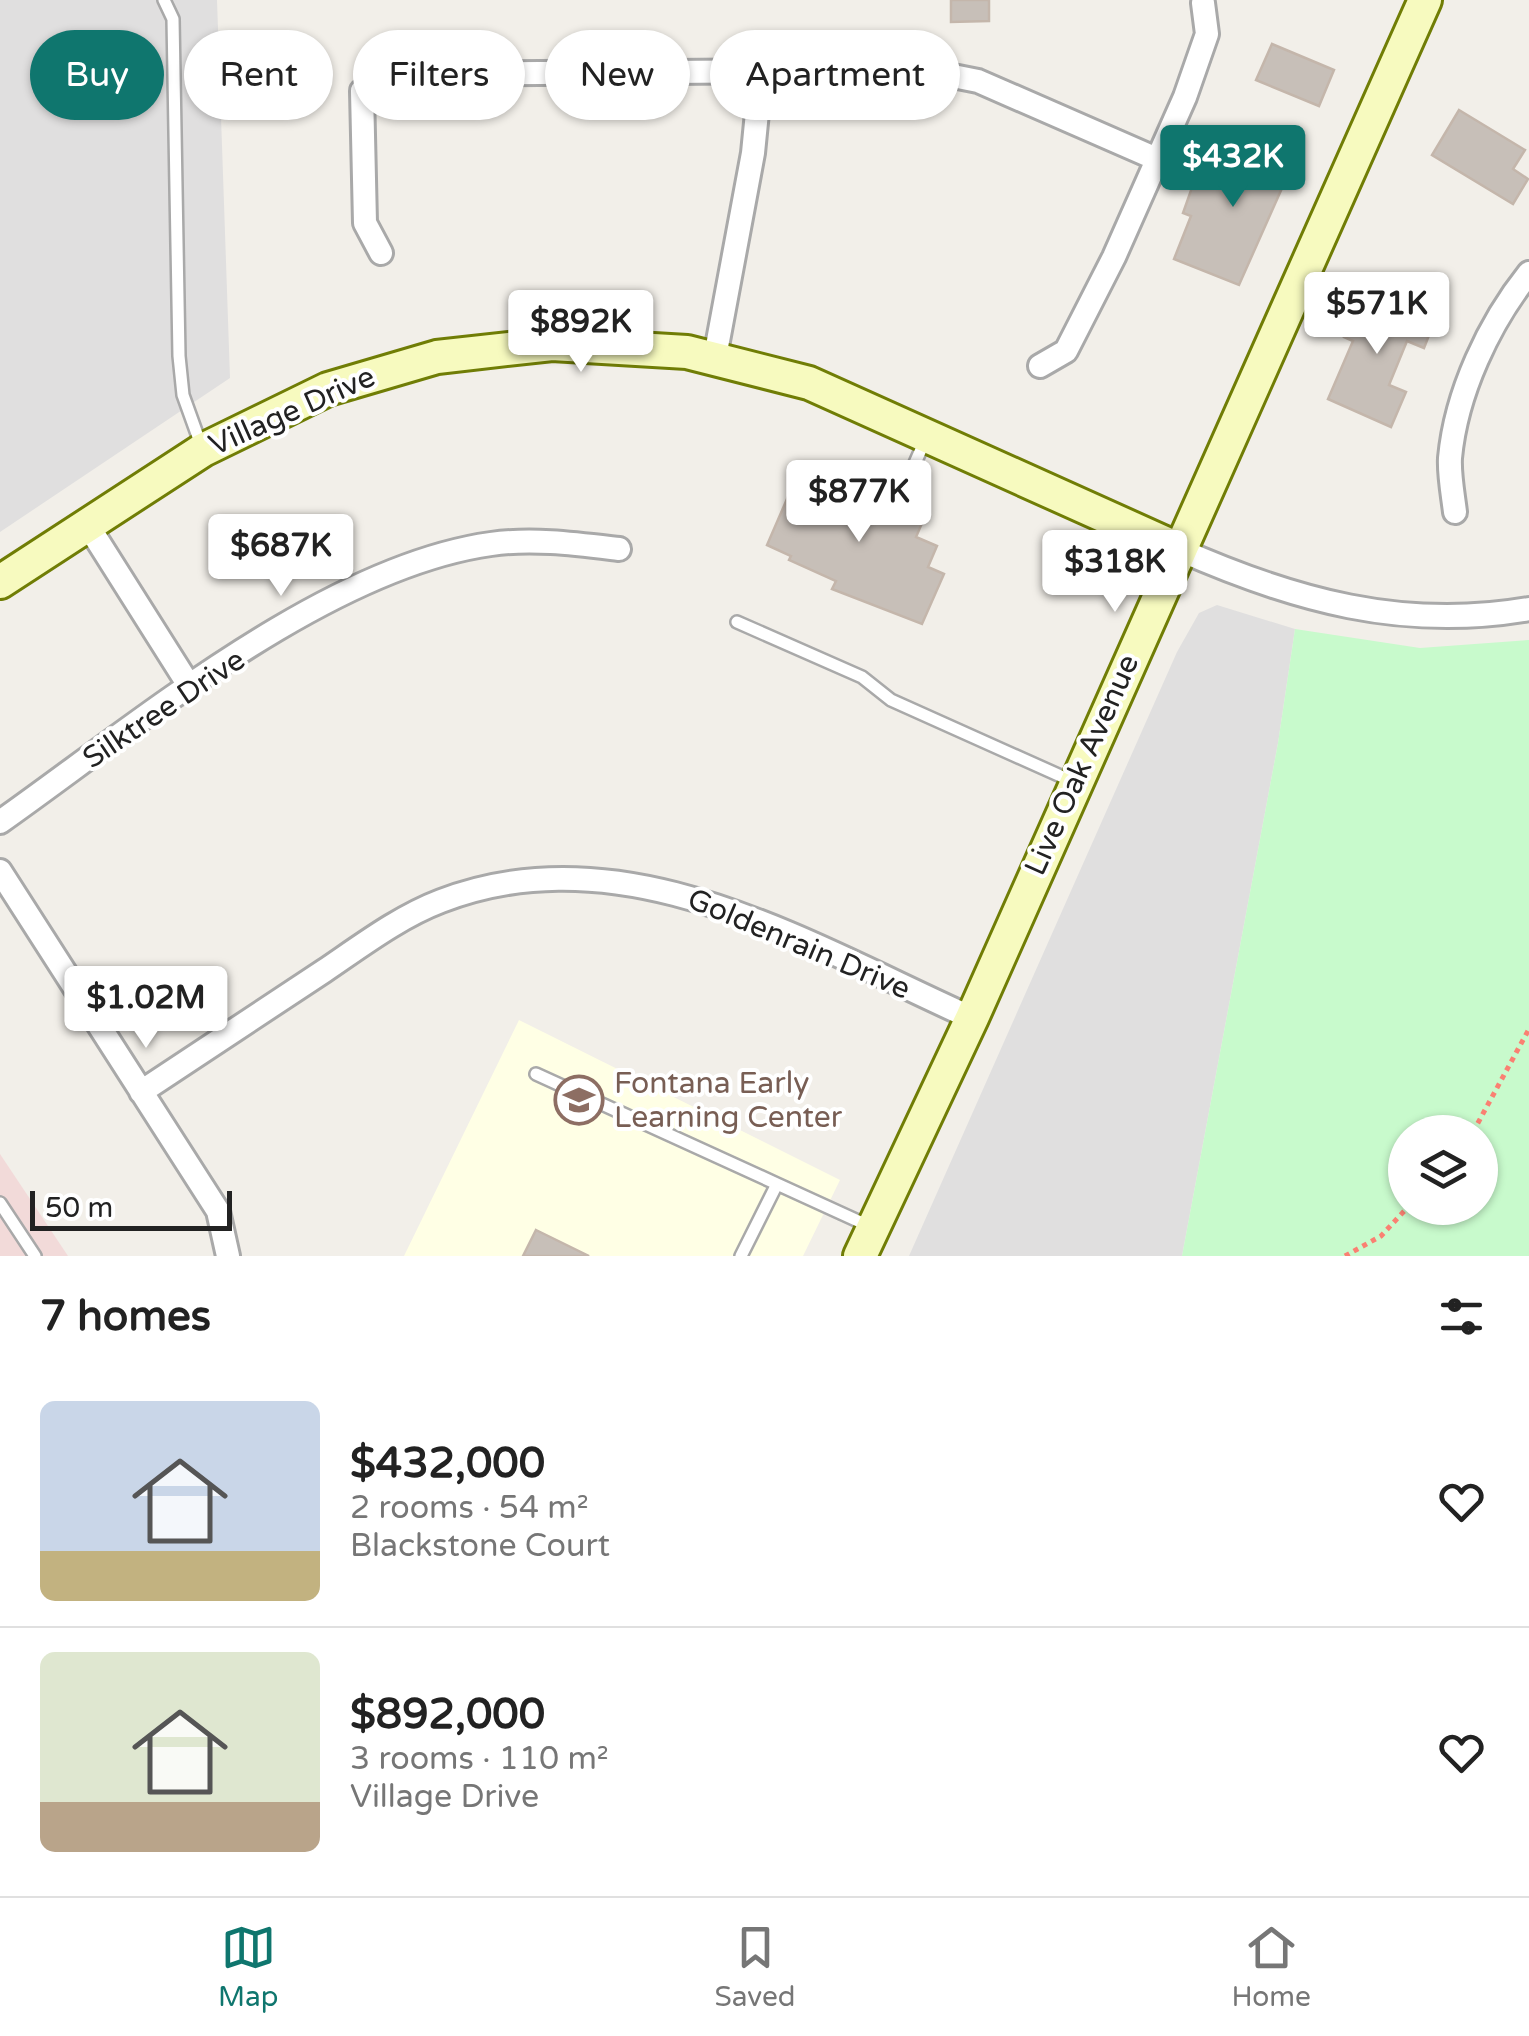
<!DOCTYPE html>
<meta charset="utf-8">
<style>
:root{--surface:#fff;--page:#f6f6f6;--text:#222;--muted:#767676;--line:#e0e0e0;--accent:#0f766e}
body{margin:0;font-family:"Varela Round",sans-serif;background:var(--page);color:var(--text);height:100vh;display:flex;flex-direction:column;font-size:38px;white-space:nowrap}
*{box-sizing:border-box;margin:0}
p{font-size:32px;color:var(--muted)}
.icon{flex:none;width:55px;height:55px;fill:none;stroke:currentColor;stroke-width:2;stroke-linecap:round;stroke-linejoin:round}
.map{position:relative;height:1256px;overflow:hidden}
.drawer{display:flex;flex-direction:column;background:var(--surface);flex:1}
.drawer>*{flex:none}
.guide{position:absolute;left:30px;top:30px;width:1000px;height:90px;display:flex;gap:20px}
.buttons{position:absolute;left:1388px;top:1115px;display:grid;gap:20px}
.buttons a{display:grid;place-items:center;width:110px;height:110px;border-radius:50%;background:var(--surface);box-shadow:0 2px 8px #0004;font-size:50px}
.scale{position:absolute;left:30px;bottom:25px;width:202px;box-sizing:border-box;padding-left:10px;border:5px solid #222;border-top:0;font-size:28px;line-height:35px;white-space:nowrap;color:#222;-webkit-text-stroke:8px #fff;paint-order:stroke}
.price{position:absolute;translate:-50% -85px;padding:0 22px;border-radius:10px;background:#fff;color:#222;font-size:32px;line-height:65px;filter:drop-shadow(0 2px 5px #0008)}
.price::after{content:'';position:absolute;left:50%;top:60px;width:30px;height:22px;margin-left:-15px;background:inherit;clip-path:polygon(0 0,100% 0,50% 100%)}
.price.active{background:var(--accent);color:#fff}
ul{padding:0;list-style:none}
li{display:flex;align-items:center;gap:30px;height:250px;padding:0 40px}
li+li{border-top:2px solid var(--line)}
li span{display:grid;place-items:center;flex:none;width:280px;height:200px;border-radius:15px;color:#555}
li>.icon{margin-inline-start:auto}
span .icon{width:120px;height:120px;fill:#fffc;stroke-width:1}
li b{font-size:42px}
h2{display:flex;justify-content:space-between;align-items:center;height:120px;padding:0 40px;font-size:42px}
.tag{padding:0 35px;border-radius:45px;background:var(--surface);box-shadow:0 2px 8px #0004;font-size:35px;line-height:90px}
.tag.active{background:var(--accent);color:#fff}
.dock{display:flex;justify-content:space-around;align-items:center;height:140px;border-top:2px solid var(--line);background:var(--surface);font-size:28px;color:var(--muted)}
.dock a{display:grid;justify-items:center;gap:5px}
.dock .active{color:var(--accent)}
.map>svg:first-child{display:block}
</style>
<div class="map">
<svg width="1529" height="1256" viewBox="0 0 1529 1256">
<rect width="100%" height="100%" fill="#f2efe9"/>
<path fill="#e0dfdf" d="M 0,0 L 217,0 L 230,378 L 0,532 Z
M 1217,605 L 1295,629 L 1278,743 L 1182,1256 L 909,1256 L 1177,652 L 1199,613 Z"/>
<path fill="#f2dad9" d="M 0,1154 L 68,1256 L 0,1256 Z"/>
<path fill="#ffffe5" d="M 519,1020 L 840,1180 L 803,1256 L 404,1256 Z"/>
<path fill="#c8facc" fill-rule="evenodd" d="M 1295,629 L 1420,648 L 1529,640 L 1529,1256 L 1182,1256 L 1278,743 ZM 1405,1132 L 1480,1132 L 1480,1208 L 1405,1208 Z"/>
<path fill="#c7bfb8" stroke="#c4b6ab" stroke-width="2.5" d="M 951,0 L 989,0 L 989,21 L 951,22 Z
M 1272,44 L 1334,70 L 1319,106 L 1256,80 Z
M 1459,110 L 1525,150 L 1513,169 L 1528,179 L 1513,204 L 1432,155 Z
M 1233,133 L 1294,161 L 1239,285 L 1174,259 L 1191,216 L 1183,213 L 1195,179 L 1210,184 Z
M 1364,290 L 1435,320 L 1424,348 L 1407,341 L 1389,385 L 1406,392 L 1391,427 L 1328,399 L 1353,341 L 1344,337 Z
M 800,469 L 868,499 L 872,490 L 890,498 L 895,511 L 907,506 L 926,514 L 916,537 L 937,546 L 928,567 L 944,574 L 922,624 L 832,589 L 836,581 L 789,560 L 791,556 L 767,545 Z
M 536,1230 L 589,1256 L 523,1256 Z"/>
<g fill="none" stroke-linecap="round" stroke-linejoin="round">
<g stroke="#a9a9a9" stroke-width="16">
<path id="lane" d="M 164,0 L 173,19 L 179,356 L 183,395 L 201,445
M 898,502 L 926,438
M 737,622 L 862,677 L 891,700 L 1074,782
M 536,1074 L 777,1184 L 741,1256
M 777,1184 L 869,1226
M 0,1203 L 35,1256"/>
</g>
<g stroke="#a9a9a9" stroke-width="28">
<path id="street" d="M 381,253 L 365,223 L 362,91 L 397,74 L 923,70 L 978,81 L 1159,160
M 715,357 L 753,153 L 761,72
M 1040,366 L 1066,351 L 1114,257 L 1185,97 L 1207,34 L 1203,3
M 1455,512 C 1453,495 1449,475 1450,458 C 1456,393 1489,323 1529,273
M 87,524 L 190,687
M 1178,549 C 1293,600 1403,631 1529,609
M 0,822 C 136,726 325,567 491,544 C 533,538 577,544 619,549
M 0,871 L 218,1211 L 228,1256
M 141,1092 C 202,1052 263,1011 324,971 C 361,946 399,917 441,901 C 625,830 809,945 972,1018"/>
</g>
<g stroke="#707d05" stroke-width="38">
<path id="secondary" d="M 0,582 L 203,450 L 328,389 L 437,357 L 552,344 L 687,352 L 809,383 L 1178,549
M 860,1256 L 972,1018 L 1425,0"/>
</g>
<path stroke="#fa8072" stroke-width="5" stroke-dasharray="5 5" stroke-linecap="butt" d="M 1473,1132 L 1529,1029
M 1345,1256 L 1381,1236 L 1407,1208"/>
<use href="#lane" stroke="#fff" stroke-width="11"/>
<use href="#street" stroke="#fff" stroke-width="22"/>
<use href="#secondary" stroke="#f7fabf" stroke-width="32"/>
</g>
<defs>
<g id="school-ring" transform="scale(2.5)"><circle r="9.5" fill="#fff" stroke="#8d6e63" stroke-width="1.5"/><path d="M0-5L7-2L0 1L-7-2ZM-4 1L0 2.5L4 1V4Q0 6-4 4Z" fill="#8d6e63"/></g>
</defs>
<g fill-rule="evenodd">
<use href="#school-ring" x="579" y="1100"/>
</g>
<g text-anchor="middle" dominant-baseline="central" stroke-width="8" stroke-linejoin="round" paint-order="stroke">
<g font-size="30" fill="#222" stroke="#fff">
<text transform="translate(292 411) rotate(-24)">Village Drive</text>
<text transform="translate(164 709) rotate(-34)">Silktree Drive</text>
<text transform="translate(1082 765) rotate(-66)">Live Oak Avenue</text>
<text transform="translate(799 944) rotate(23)">Goldenrain Drive</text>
</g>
<g font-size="30" fill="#785e54" stroke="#fff" text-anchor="start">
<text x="614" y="1083">Fontana Early<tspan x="614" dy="34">Learning Center</tspan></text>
</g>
</g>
</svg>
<div class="buttons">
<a><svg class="icon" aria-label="layers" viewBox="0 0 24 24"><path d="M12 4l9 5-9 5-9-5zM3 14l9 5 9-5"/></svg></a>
</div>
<div class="scale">50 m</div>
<b class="price active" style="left:1233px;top:210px">$432K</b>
<b class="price" style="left:1377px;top:357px">$571K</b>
<b class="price" style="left:581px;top:375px">$892K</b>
<b class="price" style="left:859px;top:545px">$877K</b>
<b class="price" style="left:281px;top:599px">$687K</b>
<b class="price" style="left:1115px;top:615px">$318K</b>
<b class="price" style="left:146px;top:1051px">$1.02M</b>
<div class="guide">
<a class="tag active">Buy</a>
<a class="tag">Rent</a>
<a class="tag">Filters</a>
<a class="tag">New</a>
<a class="tag">Apartment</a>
</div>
</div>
<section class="drawer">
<h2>7 homes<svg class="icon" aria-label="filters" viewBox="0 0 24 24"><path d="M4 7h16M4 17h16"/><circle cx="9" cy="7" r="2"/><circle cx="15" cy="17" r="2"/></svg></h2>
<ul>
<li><span style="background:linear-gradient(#c9d6e8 75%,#c2b280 0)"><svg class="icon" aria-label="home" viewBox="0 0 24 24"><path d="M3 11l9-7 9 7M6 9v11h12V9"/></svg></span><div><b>$432,000</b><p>2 rooms · 54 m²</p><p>Blackstone Court</p></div><svg class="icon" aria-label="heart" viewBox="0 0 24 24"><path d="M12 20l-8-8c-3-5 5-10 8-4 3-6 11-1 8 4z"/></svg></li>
<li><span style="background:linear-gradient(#dfe7d0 75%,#b9a48a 0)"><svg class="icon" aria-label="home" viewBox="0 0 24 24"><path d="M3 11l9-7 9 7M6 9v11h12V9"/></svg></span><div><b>$892,000</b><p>3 rooms · 110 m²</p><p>Village Drive</p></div><svg class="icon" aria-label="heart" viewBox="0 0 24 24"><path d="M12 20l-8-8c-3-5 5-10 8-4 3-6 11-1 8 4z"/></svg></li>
</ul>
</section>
<nav class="dock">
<a class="active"><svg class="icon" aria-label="map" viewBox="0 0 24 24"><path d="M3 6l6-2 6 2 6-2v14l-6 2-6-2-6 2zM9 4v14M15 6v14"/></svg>Map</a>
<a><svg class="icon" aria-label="saved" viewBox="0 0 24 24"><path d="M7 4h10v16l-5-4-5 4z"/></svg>Saved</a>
<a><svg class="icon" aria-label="home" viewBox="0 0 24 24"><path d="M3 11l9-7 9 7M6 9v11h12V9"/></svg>Home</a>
</nav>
